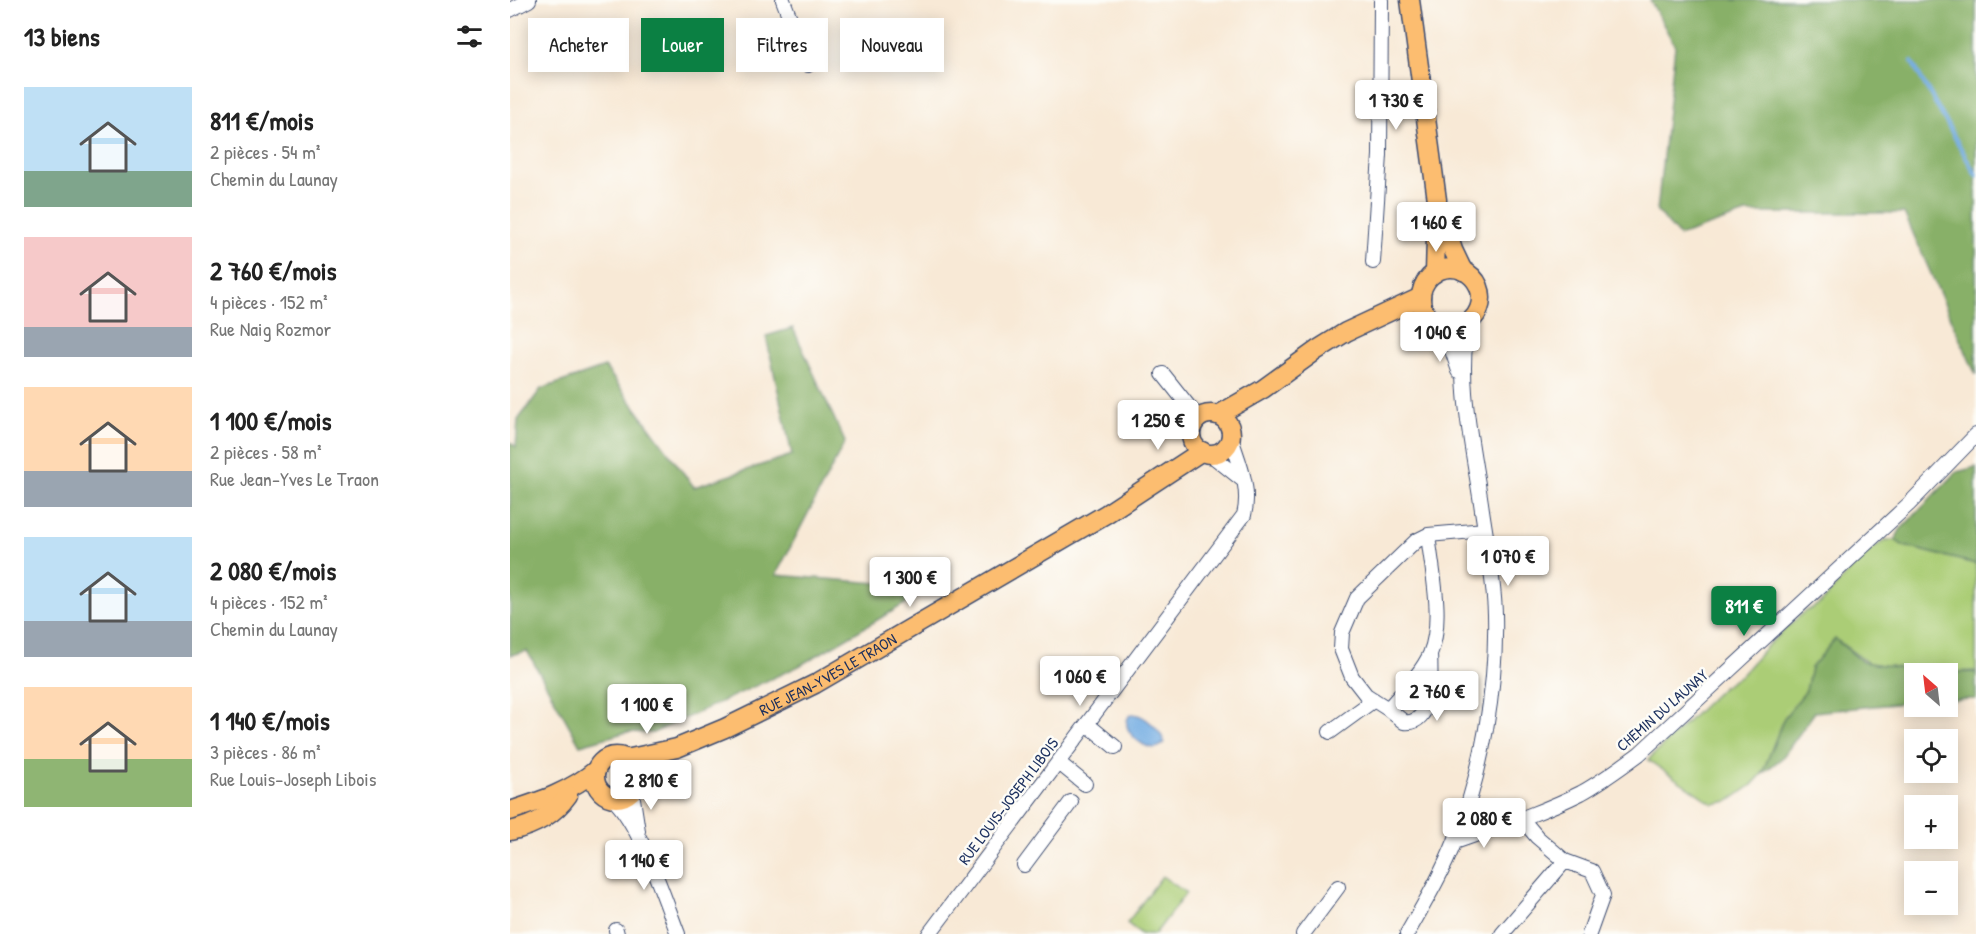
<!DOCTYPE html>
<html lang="fr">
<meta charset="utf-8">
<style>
:root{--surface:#fff;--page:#f6f6f6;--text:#222;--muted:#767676;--accent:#0b8043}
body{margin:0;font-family:"Patrick Hand",sans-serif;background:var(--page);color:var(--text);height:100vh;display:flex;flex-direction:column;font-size:22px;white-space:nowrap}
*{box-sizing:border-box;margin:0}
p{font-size:20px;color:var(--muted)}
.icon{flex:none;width:33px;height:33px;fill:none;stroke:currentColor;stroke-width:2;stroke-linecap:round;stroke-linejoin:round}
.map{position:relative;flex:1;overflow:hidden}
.sheet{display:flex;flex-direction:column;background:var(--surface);width:510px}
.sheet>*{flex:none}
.guide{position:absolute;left:18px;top:18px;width:570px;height:54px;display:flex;gap:12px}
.needle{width:39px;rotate:332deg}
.buttons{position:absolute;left:1394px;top:663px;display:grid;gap:12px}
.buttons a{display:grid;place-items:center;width:54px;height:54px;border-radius:0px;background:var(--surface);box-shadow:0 3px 15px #0003;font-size:30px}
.price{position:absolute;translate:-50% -51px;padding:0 14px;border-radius:6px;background:#fff;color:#222;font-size:20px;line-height:39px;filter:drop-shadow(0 2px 3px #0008)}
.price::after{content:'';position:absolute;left:50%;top:36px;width:18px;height:14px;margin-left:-9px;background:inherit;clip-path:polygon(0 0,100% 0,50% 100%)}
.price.current{background:var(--accent);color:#fff}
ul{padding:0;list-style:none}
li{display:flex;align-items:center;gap:18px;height:150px;padding:0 24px}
li span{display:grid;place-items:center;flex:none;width:168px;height:120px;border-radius:0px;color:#555}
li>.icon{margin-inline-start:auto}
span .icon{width:72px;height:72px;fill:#fffc;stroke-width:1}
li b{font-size:26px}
h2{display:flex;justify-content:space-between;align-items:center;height:72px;padding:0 24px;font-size:26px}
.pill{padding:0 21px;border-radius:0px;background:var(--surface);box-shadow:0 3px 15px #0003;font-size:21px;line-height:54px}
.pill.current{background:var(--accent);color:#fff}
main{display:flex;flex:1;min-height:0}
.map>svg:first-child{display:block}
</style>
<main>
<section class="sheet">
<h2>13 biens<svg class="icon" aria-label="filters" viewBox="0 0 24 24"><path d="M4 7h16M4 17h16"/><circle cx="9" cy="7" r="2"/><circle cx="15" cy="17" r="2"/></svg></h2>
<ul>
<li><span style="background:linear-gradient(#bfe0f5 70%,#7fa58c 0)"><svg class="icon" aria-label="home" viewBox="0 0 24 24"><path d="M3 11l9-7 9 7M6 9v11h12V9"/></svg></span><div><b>811 €/mois</b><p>2 pièces · 54 m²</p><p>Chemin du Launay</p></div></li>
<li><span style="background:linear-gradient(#f6c9c9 75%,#9aa5b1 0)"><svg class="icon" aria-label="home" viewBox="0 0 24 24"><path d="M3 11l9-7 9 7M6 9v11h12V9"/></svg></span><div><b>2 760 €/mois</b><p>4 pièces · 152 m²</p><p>Rue Naig Rozmor</p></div></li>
<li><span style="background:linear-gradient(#ffd9b3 70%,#9aa5b1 0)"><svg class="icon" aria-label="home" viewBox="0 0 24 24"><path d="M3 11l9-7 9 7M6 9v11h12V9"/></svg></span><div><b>1 100 €/mois</b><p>2 pièces · 58 m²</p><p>Rue Jean-Yves Le Traon</p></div></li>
<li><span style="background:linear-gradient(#bfe0f5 70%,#9aa5b1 0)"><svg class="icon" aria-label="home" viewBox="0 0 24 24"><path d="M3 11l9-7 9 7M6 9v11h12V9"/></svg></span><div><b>2 080 €/mois</b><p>4 pièces · 152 m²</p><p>Chemin du Launay</p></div></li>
<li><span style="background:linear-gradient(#ffd9b3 60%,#8fb573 0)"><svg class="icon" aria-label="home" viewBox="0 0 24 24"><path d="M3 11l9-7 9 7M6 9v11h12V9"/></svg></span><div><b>1 140 €/mois</b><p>3 pièces · 86 m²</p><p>Rue Louis-Joseph Libois</p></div></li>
</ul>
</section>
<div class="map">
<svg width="1466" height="934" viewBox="0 0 1466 934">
<rect width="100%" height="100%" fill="#fdfcf7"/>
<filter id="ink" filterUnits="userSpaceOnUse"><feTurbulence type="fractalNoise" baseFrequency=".0167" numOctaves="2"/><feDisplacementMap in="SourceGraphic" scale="12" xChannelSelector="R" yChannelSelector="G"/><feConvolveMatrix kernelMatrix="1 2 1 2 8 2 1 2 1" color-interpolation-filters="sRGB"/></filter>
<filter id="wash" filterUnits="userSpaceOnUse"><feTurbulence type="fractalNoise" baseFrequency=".008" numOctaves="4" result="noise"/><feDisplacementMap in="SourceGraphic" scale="24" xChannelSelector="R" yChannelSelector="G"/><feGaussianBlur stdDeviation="1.35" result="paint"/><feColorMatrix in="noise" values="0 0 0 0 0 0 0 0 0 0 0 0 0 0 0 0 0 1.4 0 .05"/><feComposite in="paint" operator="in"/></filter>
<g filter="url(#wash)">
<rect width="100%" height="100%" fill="#f8e9d6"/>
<path fill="#abcd76" stroke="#637e6a" stroke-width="1.5" d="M 1375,540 L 1385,540 L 1394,546 L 1466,564 L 1466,671 L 1424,673 L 1358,663 L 1325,639 L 1301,668 L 1296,691 L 1274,718 L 1252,774 L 1242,785 L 1219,801 L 1203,804 L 1138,760 L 1213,687 L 1231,675 L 1257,646 L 1293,613 L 1311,603 L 1349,559 Z
M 652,876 L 676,893 L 645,934 L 631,934 L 617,923 Z"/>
<path fill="#88b067" stroke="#527062" stroke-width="1.5" d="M 1140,0 L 1466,0 L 1466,375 L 1394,213 L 1236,213 L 1169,236 L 1147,211 L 1165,46 Z
M 283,328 L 335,442 L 266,575 L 381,584 L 398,602 L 289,666 L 143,733 L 117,732 L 70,745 L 17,651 L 0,655 L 0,442 L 6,447 L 8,420 L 31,389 L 95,367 L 184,487 L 282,455 L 256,336 Z
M 1466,467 L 1466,564 L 1394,546 L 1385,540 L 1390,530 L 1447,472 Z
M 1325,639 L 1353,662 L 1424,673 L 1466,672 L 1466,699 L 1437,700 L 1437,674 L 1404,674 L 1404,702 L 1305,712 L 1272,758 L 1252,774 L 1274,718 L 1296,691 L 1301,668 Z"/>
<path fill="#72ace2" stroke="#466ea0" stroke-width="1.5" d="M 623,714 C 636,715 651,731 654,742 C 645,757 620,739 617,726 C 616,722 617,720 619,716 Z"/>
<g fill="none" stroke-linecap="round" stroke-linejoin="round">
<path stroke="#72ace2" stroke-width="4" d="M 1402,62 L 1466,175"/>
</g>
</g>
<g filter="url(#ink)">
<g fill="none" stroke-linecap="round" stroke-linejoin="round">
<g stroke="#3c4b70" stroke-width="16">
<path id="minor" d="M 273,0 L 298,65
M 0,10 L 19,0
M 863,262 L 870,155 L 871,0
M 934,327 L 949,371
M 653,374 L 688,418
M 700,454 L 734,481
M 918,535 C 922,571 934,620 920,654 C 911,674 892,692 878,709 L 856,695 L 842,677 L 831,649 L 832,633 L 847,598 L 906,541 L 918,535 L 975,530
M 878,709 L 894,722 C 924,726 921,674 920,654
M 577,724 L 605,747
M 820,732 L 864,700
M 548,762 L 575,784
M 122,792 L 128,831
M 102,798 C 130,823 154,898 168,934
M 955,814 L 992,825
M 1011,818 L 1027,837 L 1055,861 L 1082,871 L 1093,895 L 1079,934
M 945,842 C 987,827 1031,813 1071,793 C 1091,782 1110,768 1129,754 L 1399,504 L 1466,435
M 514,865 L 561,802
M 106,930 L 107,934
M 419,934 L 734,515 C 741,488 729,463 721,438
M 793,934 L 828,887
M 897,934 C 914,904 932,874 945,841 C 972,774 987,687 985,614 C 984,580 977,544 972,510 C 964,452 945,378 959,321
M 992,934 L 1055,861"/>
</g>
<g stroke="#3c4b70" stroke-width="21">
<g id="major">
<path d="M 900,0 L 927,200 L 925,273"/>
<path d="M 932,216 L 943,250 L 953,271"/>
<circle cx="941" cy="298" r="30"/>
<circle cx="701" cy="434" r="20"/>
<path d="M 708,415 L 753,389 L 807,350 L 836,332 L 911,297"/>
<circle cx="106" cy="777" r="21"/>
<path id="s1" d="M 116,759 L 167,748 L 215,728 L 305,684 L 596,514 L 692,451"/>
<path d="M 0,811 C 31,801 61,791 86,770"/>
<path d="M 0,831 C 24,826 44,815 58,795"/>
</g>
</g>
<use href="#minor" stroke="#fff" stroke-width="14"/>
<use href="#major" stroke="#fcbd6f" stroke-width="18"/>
</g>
</g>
<g text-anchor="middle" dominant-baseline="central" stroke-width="5" stroke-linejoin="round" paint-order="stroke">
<g font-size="16" fill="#1b2f5e" stroke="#fdfcf7">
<text stroke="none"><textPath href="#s1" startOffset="220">RUE JEAN-YVES LE TRAON</textPath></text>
<text transform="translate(1152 710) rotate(-41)">CHEMIN DU LAUNAY</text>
<text transform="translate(498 801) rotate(-53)">RUE LOUIS-JOSEPH LIBOIS</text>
</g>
</g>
</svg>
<div class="buttons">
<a><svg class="needle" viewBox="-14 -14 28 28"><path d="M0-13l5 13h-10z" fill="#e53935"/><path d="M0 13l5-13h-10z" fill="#767676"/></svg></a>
<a><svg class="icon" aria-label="locate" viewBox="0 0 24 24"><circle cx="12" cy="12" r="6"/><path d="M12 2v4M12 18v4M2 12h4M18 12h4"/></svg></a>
<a>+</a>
<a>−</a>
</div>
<b class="price" style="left:886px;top:131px">1 730 €</b>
<b class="price" style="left:926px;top:253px">1 460 €</b>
<b class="price" style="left:930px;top:363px">1 040 €</b>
<b class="price" style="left:648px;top:451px">1 250 €</b>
<b class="price" style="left:998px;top:587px">1 070 €</b>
<b class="price" style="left:400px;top:608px">1 300 €</b>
<b class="price current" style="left:1234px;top:637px">811 €</b>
<b class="price" style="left:570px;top:707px">1 060 €</b>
<b class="price" style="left:927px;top:722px">2 760 €</b>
<b class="price" style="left:137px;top:735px">1 100 €</b>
<b class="price" style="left:141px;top:811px">2 810 €</b>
<b class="price" style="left:974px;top:849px">2 080 €</b>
<b class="price" style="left:134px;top:891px">1 140 €</b>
<div class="guide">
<a class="pill">Acheter</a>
<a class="pill current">Louer</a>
<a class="pill">Filtres</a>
<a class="pill">Nouveau</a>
</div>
</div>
</main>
